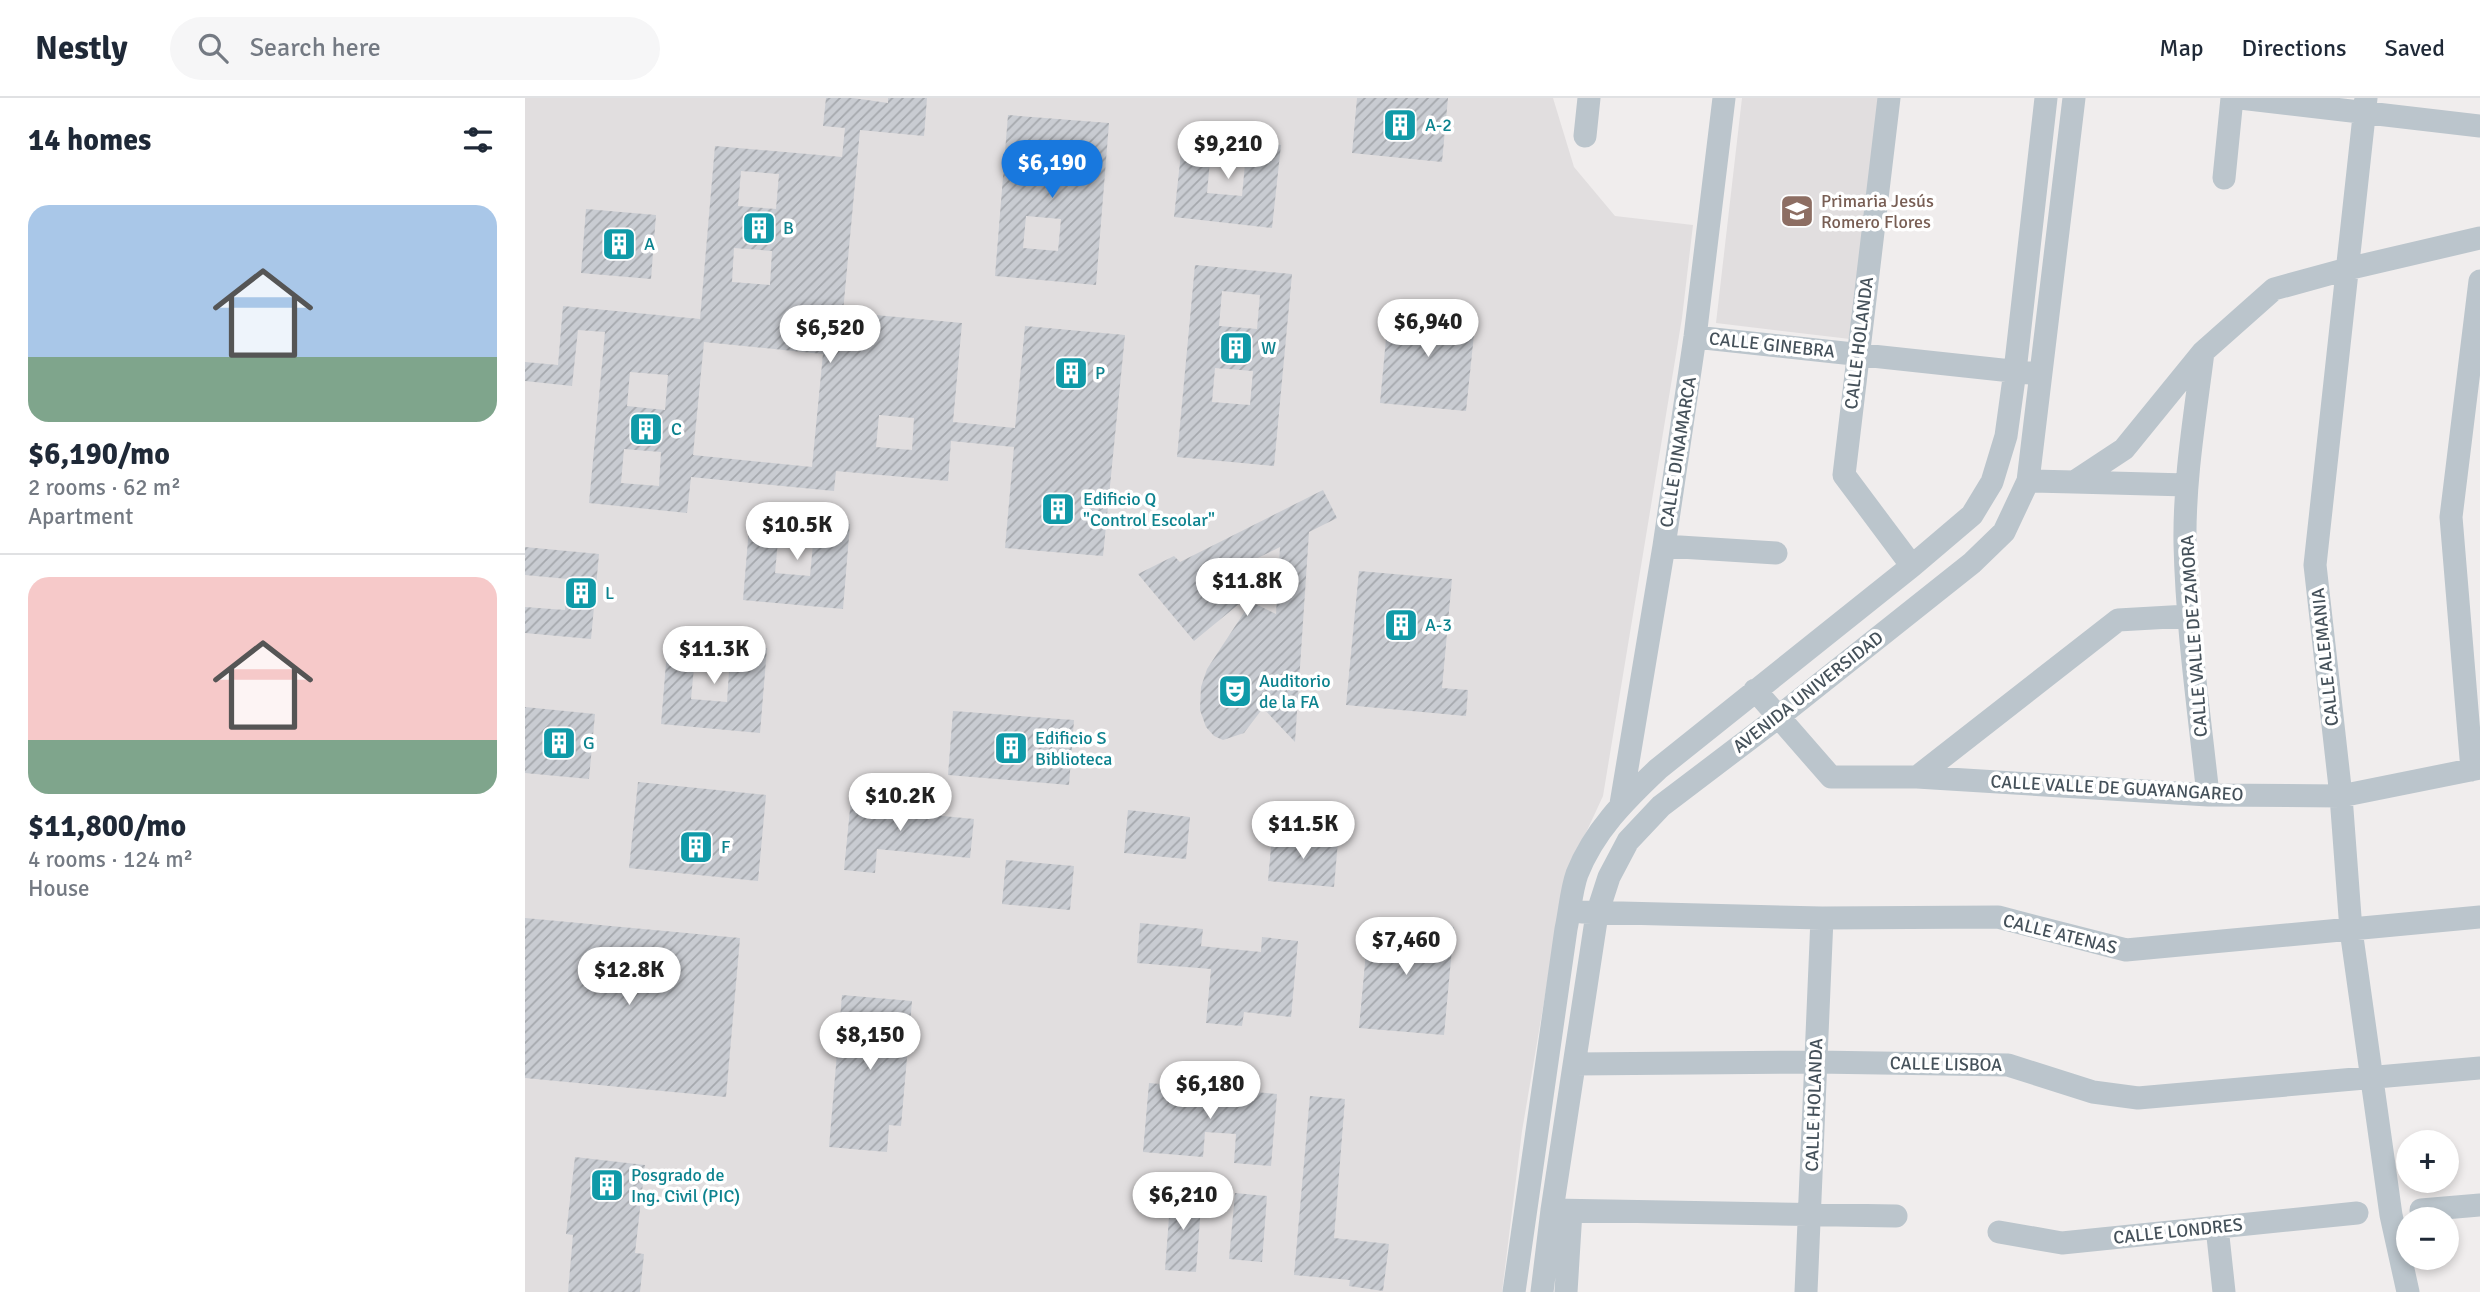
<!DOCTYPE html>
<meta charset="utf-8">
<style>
:root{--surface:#fff;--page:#f6f6f7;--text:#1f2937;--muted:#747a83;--line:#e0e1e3;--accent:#1878de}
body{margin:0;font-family:Signika,sans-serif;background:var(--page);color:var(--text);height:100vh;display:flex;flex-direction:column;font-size:26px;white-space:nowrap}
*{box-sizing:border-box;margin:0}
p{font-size:23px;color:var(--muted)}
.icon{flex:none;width:38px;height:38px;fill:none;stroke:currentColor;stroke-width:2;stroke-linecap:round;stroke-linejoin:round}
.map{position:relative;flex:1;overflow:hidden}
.panel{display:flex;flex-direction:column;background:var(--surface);width:525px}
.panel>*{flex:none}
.controls{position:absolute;left:1871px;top:1032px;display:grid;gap:14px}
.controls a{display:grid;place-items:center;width:63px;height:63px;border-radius:50%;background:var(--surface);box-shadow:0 4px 10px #0003;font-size:35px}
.price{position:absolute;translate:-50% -60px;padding:0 16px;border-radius:24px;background:#fff;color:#222;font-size:23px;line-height:46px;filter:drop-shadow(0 2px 4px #0008)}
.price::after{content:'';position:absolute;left:50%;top:42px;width:21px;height:16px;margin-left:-10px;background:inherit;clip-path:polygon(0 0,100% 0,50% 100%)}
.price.current{background:var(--accent);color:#fff}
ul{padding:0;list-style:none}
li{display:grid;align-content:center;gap:14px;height:371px;padding:0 28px}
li+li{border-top:2px solid var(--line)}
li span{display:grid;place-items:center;height:217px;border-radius:21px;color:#555}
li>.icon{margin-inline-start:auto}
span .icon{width:126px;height:126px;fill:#fffc;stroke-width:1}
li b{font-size:30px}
h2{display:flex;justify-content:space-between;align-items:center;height:84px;padding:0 28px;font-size:30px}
header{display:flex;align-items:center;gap:42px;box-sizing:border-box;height:98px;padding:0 35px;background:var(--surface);border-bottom:2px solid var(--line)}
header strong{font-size:33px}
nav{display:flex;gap:38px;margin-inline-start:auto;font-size:24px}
.search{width:490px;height:63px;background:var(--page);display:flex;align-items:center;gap:18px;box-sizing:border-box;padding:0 24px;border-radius:38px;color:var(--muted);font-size:26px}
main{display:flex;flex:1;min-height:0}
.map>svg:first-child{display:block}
</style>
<header>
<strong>Nestly</strong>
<div class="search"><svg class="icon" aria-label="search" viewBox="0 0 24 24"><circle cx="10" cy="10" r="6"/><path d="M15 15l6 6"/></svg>Search here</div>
<nav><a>Map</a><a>Directions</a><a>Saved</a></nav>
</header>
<main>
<section class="panel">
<h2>14 homes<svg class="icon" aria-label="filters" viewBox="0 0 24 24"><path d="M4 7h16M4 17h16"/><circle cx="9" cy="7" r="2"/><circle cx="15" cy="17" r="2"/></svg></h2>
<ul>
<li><span style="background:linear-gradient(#a9c7e8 70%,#7fa58c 0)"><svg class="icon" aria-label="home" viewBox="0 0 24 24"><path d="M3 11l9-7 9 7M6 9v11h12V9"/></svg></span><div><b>$6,190/mo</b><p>2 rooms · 62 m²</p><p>Apartment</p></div></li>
<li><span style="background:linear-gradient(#f6c9c9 75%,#7fa58c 0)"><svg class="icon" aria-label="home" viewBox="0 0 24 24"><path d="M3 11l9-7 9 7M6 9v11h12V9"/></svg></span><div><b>$11,800/mo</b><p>4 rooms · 124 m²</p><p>House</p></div></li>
</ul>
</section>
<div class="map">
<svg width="1955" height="1194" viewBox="0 0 1955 1194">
<defs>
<pattern id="building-hatch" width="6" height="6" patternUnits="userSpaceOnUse" patternTransform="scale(1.75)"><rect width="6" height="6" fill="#c9ccd2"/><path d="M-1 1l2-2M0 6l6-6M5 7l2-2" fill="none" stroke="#a5a8ad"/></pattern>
</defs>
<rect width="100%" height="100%" fill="#f0eded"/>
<path fill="#e1dedf" d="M 0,0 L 1028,0 L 1049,69 L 1090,118 L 1168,127 L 1157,220 L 1078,698 L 1040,780 L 997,1033 L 977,1194 L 0,1194 Z
M 1217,0 L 1354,0 L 1325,241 L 1191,225 Z"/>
<path fill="url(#building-hatch)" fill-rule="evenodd" d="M 301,0 L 328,0 L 363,5 L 363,0 L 402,0 L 399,38 L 335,32 L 318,214 L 437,225 L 428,324 L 490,330 L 500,228 L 600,237 L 578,458 L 480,450 L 489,349 L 426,343 L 423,383 L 311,373 L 309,393 L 166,379 L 162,415 L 64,405 L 80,234 L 53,232 L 47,288 L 0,283 L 0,264 L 33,267 L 38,208 L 175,221 L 190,48 L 317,59 L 320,30 L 298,28 ZM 216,73 L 254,76 L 251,111 L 213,108 ZM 209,150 L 247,153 L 245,187 L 207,184 ZM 179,244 L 298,256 L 287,369 L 168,357 ZM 105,274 L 143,277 L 140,312 L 102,308 ZM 354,317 L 389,320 L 387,352 L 351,349 ZM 99,351 L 136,354 L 134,388 L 96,385 Z
M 832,0 L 923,0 L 917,64 L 827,55 Z
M 483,17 L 584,25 L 571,187 L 470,178 ZM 508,43 L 543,46 L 540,77 L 505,74 ZM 501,118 L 536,121 L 533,153 L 498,150 Z
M 658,37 L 756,47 L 747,130 L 649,119 ZM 685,63 L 720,66 L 717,98 L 682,95 Z
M 61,111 L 131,117 L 126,181 L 56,175 Z
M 670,167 L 767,176 L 749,368 L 652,359 ZM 697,193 L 735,197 L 732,231 L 694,228 ZM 690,270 L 728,273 L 725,307 L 687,304 Z
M 864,209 L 951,217 L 941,313 L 855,305 Z
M 798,392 L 812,420 L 784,434 L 770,644 L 738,610 L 719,635 L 698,642 L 689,638 L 681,629 L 675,612 L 676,589 L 682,571 L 726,504 L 751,516 L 755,449 L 702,475 L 710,490 L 720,501 L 669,543 L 613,476 L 649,458 L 655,464 Z
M 225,418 L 325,426 L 318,511 L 218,502 ZM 253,443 L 288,446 L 285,478 L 250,475 Z
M 0,449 L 74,456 L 66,541 L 0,535 L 0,509 L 40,512 L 43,481 L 0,477 Z
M 834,473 L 927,481 L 917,590 L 943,592 L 941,618 L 821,607 Z
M 143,541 L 242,550 L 235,635 L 136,626 ZM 169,569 L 204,573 L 202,604 L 166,601 Z
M 0,609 L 70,616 L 64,681 L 0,675 Z
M 428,613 L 549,622 L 544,687 L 423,677 Z
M 113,684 L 241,697 L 233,783 L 104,770 Z
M 327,691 L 358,694 L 356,712 L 449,721 L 445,760 L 352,751 L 350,775 L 319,772 Z
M 603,712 L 665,719 L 661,761 L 599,755 Z
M 747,737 L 813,743 L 809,789 L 743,783 Z
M 481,762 L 549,768 L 545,812 L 477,806 Z
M 0,820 L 215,840 L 201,999 L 0,980 Z
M 844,822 L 929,829 L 919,937 L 834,930 Z
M 615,825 L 678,831 L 676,848 L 736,854 L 737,839 L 773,843 L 766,919 L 719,914 L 717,928 L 681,925 L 686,871 L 612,865 Z
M 317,897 L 387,903 L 376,1028 L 364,1027 L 362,1054 L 304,1049 Z
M 624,985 L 752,996 L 746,1068 L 709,1065 L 711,1036 L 680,1034 L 678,1059 L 618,1054 Z
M 785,998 L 820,1001 L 809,1140 L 864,1146 L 858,1193 L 824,1188 L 825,1182 L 769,1177 Z
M 50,1059 L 120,1067 L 110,1155 L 119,1156 L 115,1194 L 43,1194 L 48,1137 L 41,1136 Z
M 646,1093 L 677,1095 L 671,1174 L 640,1172 Z
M 710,1095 L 742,1098 L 737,1164 L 704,1161 Z"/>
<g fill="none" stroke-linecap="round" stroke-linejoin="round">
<path stroke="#bbc5cc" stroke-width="23" d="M 1364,0 L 1319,377 L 1387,468
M 1715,0 L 1955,28
M 1841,0 L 1790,467 L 1816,698 L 1826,832 L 1866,1117 L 1883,1194
M 1060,38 L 1064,0
M 1699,80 L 1707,0
M 1170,239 L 1505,275
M 1678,254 C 1670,318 1659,382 1660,446 C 1662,530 1674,614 1683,697
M 1503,383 L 1549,384 L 1599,351 L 1678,254 L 1749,191 L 1822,171 L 1955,140
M 1549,384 L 1662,387
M 1139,448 L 1251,455
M 1230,592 L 1306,679 L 1392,679 L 1683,697 L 1816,698 L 1955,670
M 1947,672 L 1926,419 L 1955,183
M 1392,679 L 1593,522 L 1663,518
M 1096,706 L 1139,448 L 1170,239 L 1199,0
M 1057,814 L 1297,820 L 1473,819 L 1601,852 L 1955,819
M 1050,966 L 1291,964 L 1483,967 L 1568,994 L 1613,1000 L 1955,970
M 1027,1112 L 1371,1118
M 1896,1112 L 1955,1107
M 1692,1129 L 1699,1194
M 1474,1134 L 1537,1145 L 1832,1115
M 989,1194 L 1041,831 C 1045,813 1046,793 1052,776 C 1069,733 1100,702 1133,671 L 1387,468 L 1447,417 L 1467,384 L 1481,338 L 1490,273 L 1521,0
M 1017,1194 L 1027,1112 L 1072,816 L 1084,779 L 1103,743 L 1136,708 L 1252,620 L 1447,465 L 1479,434 L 1503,383 L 1549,0
M 1041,1194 L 1046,1113
M 1281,1194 L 1297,820"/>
</g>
<defs>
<g id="building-square" transform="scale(1.75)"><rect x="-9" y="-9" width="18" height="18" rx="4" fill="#0f9aa8" stroke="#fff"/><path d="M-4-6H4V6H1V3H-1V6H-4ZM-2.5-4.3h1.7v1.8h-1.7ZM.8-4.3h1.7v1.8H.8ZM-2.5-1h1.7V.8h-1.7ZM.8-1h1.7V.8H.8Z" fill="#fff"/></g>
<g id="school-square" transform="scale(1.75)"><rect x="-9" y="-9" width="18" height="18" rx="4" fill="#8d6e63" stroke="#fff"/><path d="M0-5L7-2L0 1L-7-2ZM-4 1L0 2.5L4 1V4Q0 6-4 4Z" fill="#fff"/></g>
<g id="theatre-square" transform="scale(1.75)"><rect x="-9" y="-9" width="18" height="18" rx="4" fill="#0f9aa8" stroke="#fff"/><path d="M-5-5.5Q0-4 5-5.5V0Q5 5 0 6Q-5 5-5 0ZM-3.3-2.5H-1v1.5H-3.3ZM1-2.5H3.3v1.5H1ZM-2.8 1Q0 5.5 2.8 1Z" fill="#fff"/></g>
</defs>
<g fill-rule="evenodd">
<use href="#building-square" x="875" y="27"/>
<use href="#school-square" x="1272" y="113"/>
<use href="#building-square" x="234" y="130"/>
<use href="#building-square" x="94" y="146"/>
<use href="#building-square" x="711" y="250"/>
<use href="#building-square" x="546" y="275"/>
<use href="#building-square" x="121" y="331"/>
<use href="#building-square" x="533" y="411"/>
<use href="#building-square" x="56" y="495"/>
<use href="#building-square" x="876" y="527"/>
<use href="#theatre-square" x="710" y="593"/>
<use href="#building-square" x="34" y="645"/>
<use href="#building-square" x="486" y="650"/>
<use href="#building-square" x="171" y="749"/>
<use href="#building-square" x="82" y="1087"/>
</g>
<g text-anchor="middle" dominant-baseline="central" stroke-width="7" stroke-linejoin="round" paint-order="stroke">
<g font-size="18" fill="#0d838f" stroke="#fff" text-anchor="start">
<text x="900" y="27">A-2</text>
<text x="258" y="130">B</text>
<text x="119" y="146">A</text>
<text x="736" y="250">W</text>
<text x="570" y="275">P</text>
<text x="146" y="331">C</text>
<text x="558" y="401">Edificio Q<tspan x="558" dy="21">"Control Escolar"</tspan></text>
<text x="80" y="495">L</text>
<text x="900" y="527">A-3</text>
<text x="734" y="583">Auditorio<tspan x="734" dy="21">de la FA</tspan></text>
<text x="510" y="640">Edificio S<tspan x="510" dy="21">Biblioteca</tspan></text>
<text x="58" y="645">G</text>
<text x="196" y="749">F</text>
<text x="106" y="1077">Posgrado de<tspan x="106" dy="21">Ing. Civil (PIC)</tspan></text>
</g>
<g font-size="18" fill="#785e54" stroke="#fff" text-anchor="start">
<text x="1296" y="103">Primaria Jesús<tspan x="1296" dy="21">Romero Flores</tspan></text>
</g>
<g font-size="18" fill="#45515a" stroke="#fff">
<text transform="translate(1334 245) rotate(-83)">CALLE HOLANDA</text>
<text transform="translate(1247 247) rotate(6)">CALLE GINEBRA</text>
<text transform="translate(1153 354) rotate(-81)">CALLE DINAMARCA</text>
<text transform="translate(1669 538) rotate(-94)">CALLE VALLE DE ZAMORA</text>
<text transform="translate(1800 559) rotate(-96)">CALLE ALEMANIA</text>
<text transform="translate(1283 594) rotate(-38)">AVENIDA UNIVERSIDAD</text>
<text transform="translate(1592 690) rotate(3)">CALLE VALLE DE GUAYANGAREO</text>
<text transform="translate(1535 836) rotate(14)">CALLE ATENAS</text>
<text transform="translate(1421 966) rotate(1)">CALLE LISBOA</text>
<text transform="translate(1289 1007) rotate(-88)">CALLE HOLANDA</text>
<text transform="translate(1653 1133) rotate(-6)">CALLE LONDRES</text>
</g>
</g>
</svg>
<div class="controls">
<a>+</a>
<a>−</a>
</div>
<b class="price" style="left:703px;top:83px">$9,210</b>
<b class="price current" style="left:527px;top:102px">$6,190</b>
<b class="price" style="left:903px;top:261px">$6,940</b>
<b class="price" style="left:305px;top:267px">$6,520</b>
<b class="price" style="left:272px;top:464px">$10.5K</b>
<b class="price" style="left:722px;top:520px">$11.8K</b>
<b class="price" style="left:189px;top:588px">$11.3K</b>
<b class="price" style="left:375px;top:735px">$10.2K</b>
<b class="price" style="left:778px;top:763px">$11.5K</b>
<b class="price" style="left:881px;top:879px">$7,460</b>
<b class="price" style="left:104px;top:909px">$12.8K</b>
<b class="price" style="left:345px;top:974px">$8,150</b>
<b class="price" style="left:685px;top:1023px">$6,180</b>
<b class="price" style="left:658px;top:1134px">$6,210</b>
</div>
</main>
